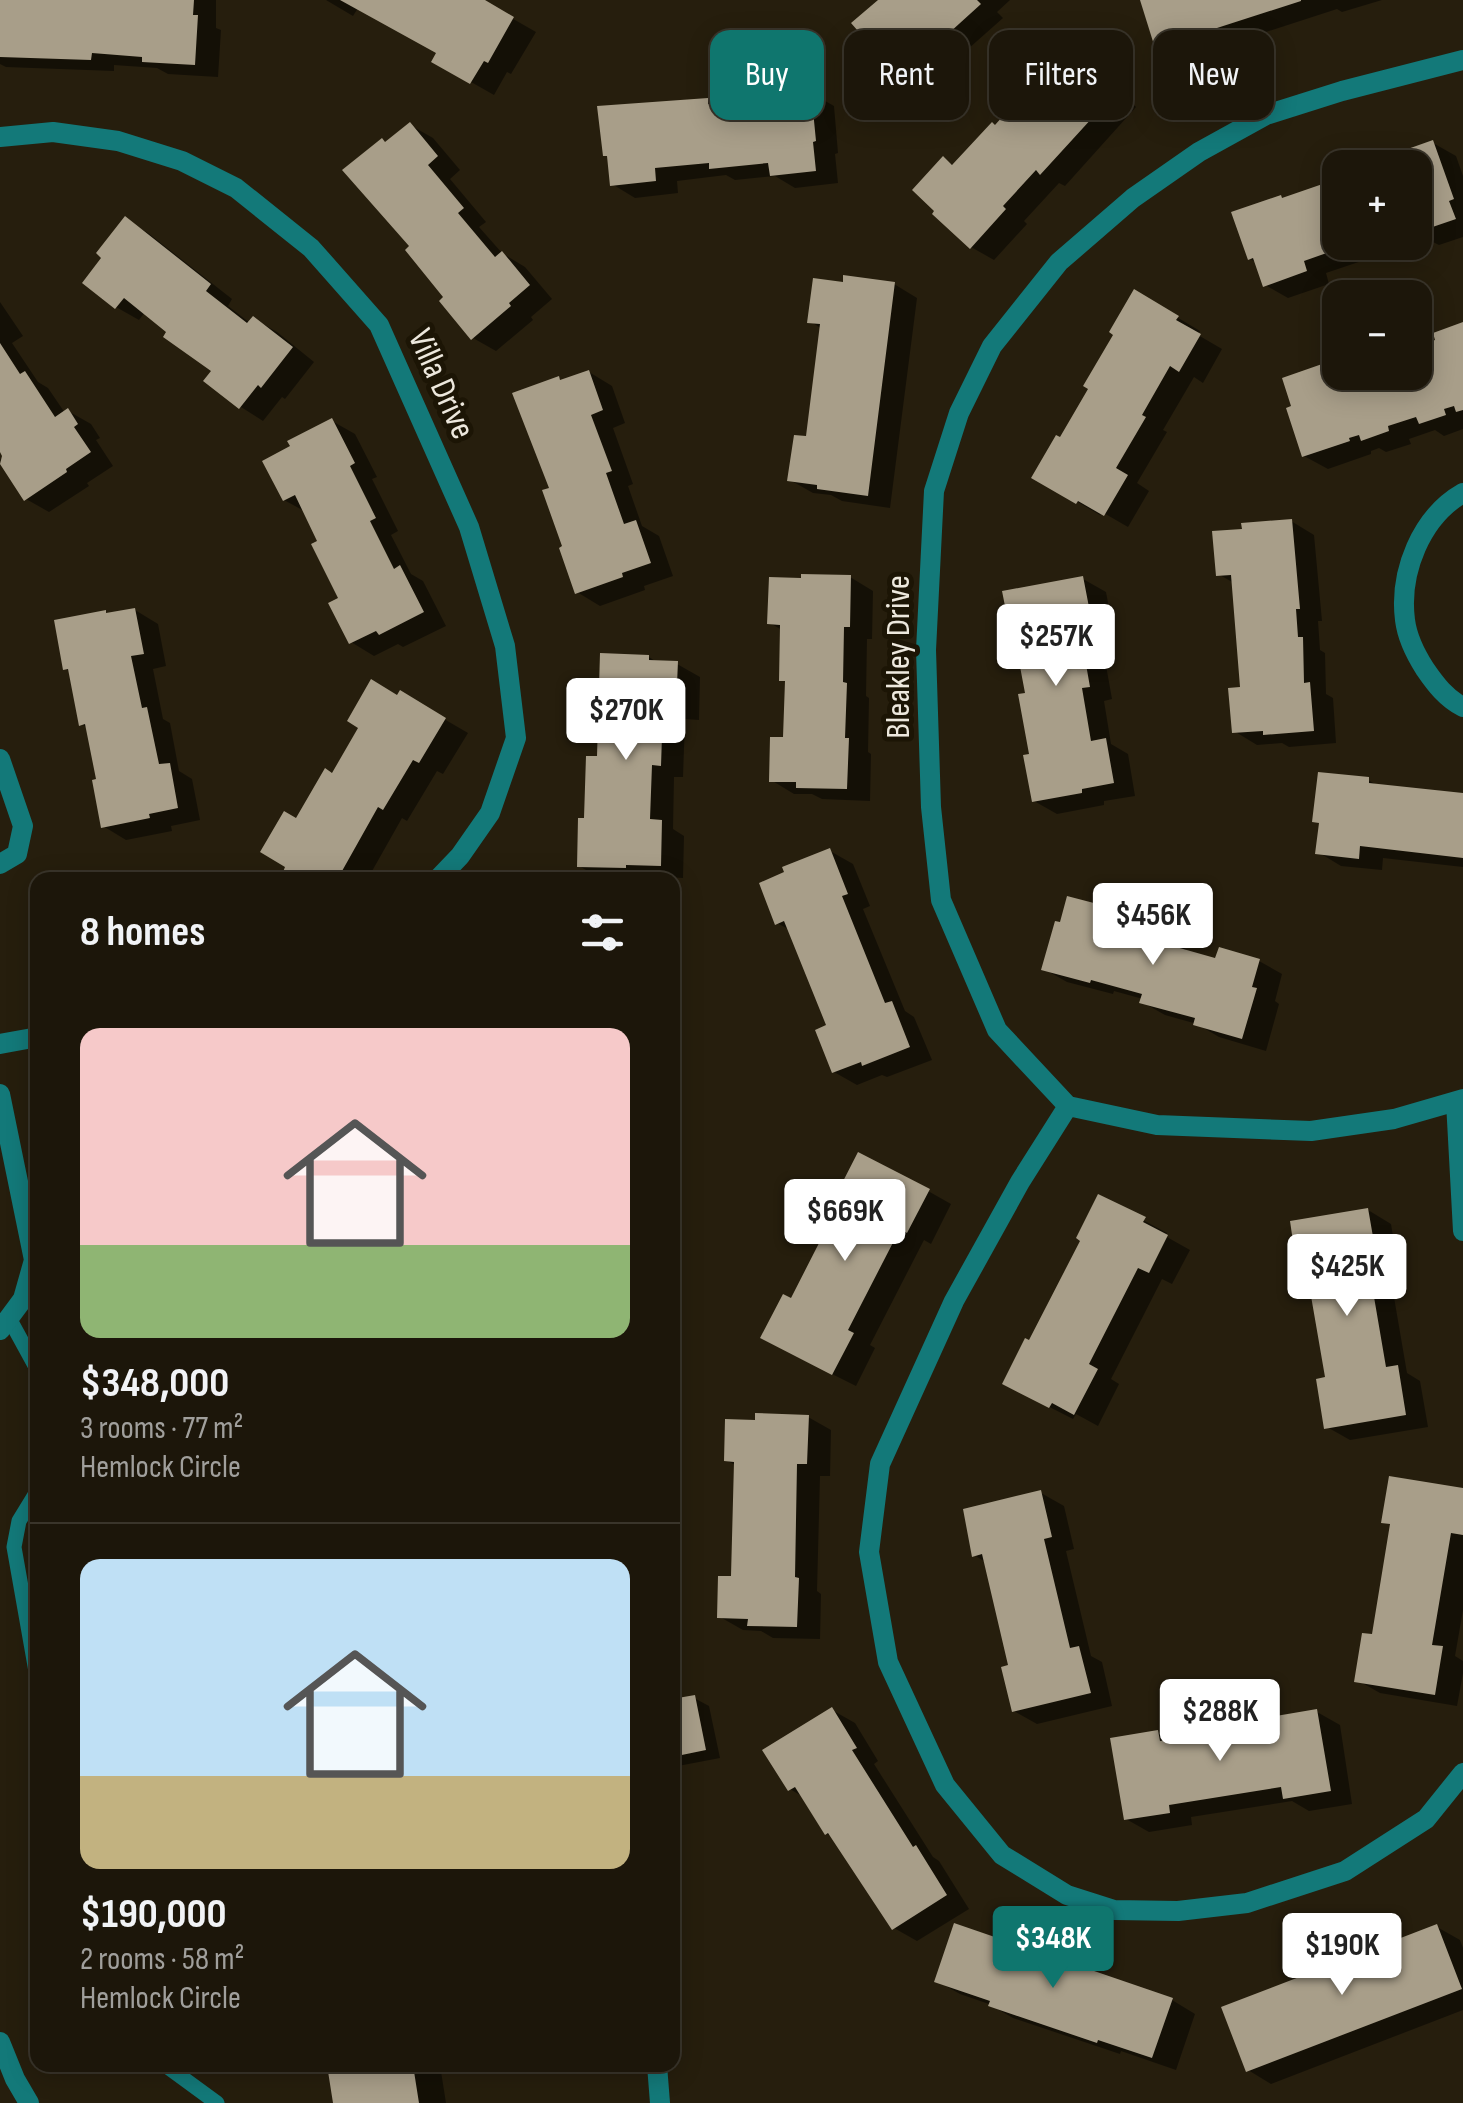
<!DOCTYPE html>
<meta charset="utf-8">
<style>
:root{--surface:#1c160a;--page:#292318;--text:#f1f3f6;--muted:#a09f9c;--line:#3a352b;--accent:#0f766e}
body{margin:0;font-family:"Sofia Sans Condensed",sans-serif;background:var(--page);color:var(--text);height:100vh;display:flex;flex-direction:column;font-size:38px;white-space:nowrap}
*{box-sizing:border-box;margin:0}
p{font-size:32px;color:var(--muted)}
.icon{flex:none;width:55px;height:55px;fill:none;stroke:currentColor;stroke-width:2;stroke-linecap:round;stroke-linejoin:round}
.map{position:relative;flex:1;overflow:hidden}
.panel{position:absolute;left:30px;top:872px;width:650px;height:1200px;display:flex;flex-direction:column;background:var(--surface);border-radius:20px;box-shadow:0 5px 25px #0003,0 0 0 2px var(--line)}
.panel>*{flex:none}
.hud{position:absolute;left:710px;top:30px;width:602px;height:90px;display:flex;gap:20px}
.buttons{position:absolute;left:1322px;top:150px;display:grid;gap:20px}
.buttons a{display:grid;place-items:center;width:110px;height:110px;border-radius:20px;background:var(--surface);box-shadow:0 5px 25px #0003,0 0 0 2px var(--line);font-size:50px}
.price{position:absolute;translate:-50% -85px;padding:0 22px;border-radius:10px;background:#fff;color:#222;font-size:32px;line-height:65px;filter:drop-shadow(0 2px 5px #0008)}
.price::after{content:'';position:absolute;left:50%;top:60px;width:30px;height:22px;margin-left:-15px;background:inherit;clip-path:polygon(0 0,100% 0,50% 100%)}
.price.current{background:var(--accent);color:#fff}
ul{padding:0;list-style:none}
li{display:grid;align-content:center;gap:20px;height:530px;padding:0 50px}
li+li{border-top:2px solid var(--line)}
li span{display:grid;place-items:center;height:310px;border-radius:20px;color:#555}
li>.icon{margin-inline-start:auto}
span .icon{width:180px;height:180px;fill:#fffc;stroke-width:1}
li b{font-size:42px}
h2{display:flex;justify-content:space-between;align-items:center;height:120px;padding:0 50px;font-size:42px}
.tag{padding:0 35px;border-radius:20px;background:var(--surface);box-shadow:0 5px 25px #0003,0 0 0 2px var(--line);font-size:35px;line-height:90px}
.tag.current{background:var(--accent);color:#fff}
.map>svg:first-child{display:block}
</style>
<div class="map">
<svg width="1463" height="2103" viewBox="0 0 1463 2103">
<rect width="100%" height="100%" fill="#261e0d"/>
<path fill="#0007" d="M 0,0 L 216,0 L 216,28 L 221,30 L 218,77 L 168,74 L 157,68 L 114,65 L 114,71 L 6,67 L 0,64 Z
M 326,0 L 480,0 L 536,32 L 511,74 L 507,72 L 494,95 L 434,61 L 439,52 L 358,8 L 353,16 Z
M 882,0 L 1010,0 L 997,12 L 1003,18 L 959,57 L 966,65 L 932,94 L 909,80 L 898,67 L 886,60 Z
M 1147,0 L 1382,0 L 1342,12 L 1337,9 L 1180,60 L 1157,46 Z
M 1053,45 L 1101,75 L 1136,107 L 1065,186 L 1059,183 L 1024,221 L 1027,224 L 994,260 L 971,247 L 943,159 L 955,166 L 996,127 L 1033,87 Z
M 811,93 L 834,106 L 838,153 L 835,154 L 838,183 L 795,188 L 775,176 L 735,180 L 726,175 L 677,181 L 678,193 L 635,198 L 612,184 L 707,100 L 716,105 Z
M 410,125 L 433,138 L 460,170 L 450,179 L 486,222 L 479,227 L 502,253 L 525,267 L 552,299 L 531,317 L 533,320 L 496,351 L 473,338 L 413,246 L 387,144 Z
M 1433,143 L 1456,156 L 1463,176 L 1463,237 L 1439,245 L 1427,239 L 1326,273 L 1329,284 L 1288,298 L 1265,285 L 1257,263 L 1250,259 L 1284,200 L 1340,181 L 1340,242 L 1415,242 L 1415,168 L 1378,168 Z
M 125,220 L 148,233 L 232,299 L 228,306 L 250,323 L 254,319 L 277,332 L 314,362 L 285,399 L 282,397 L 263,421 L 241,407 L 207,381 L 214,371 L 145,312 L 139,320 L 116,307 L 104,258 Z
M 894,284 L 917,298 L 890,508 L 842,501 L 831,495 L 813,493 L 790,480 L 808,439 L 822,329 L 810,321 Z
M 1135,292 L 1200,331 L 1198,335 L 1222,349 L 1203,383 L 1194,377 L 1163,430 L 1167,432 L 1137,483 L 1149,491 L 1128,527 L 1102,512 L 1100,515 L 1035,477 L 1061,440 L 1091,388 Z
M 0,302 L 23,336 L 12,343 L 38,382 L 48,388 L 65,413 L 68,411 L 91,424 L 100,438 L 96,440 L 113,466 L 87,483 L 89,486 L 49,512 L 26,499 L 0,460 L 6,456 L 0,448 Z
M 1463,325 L 1463,429 L 1444,436 L 1435,430 L 1409,439 L 1411,444 L 1386,452 L 1379,448 L 1371,451 L 1371,454 L 1328,469 L 1304,456 L 1325,366 L 1341,375 L 1415,372 L 1415,350 L 1439,342 Z
M 589,372 L 612,386 L 625,423 L 613,428 L 633,484 L 628,486 L 642,526 L 659,536 L 673,576 L 644,586 L 645,590 L 600,606 L 577,592 L 552,490 L 558,379 L 563,381 Z
M 332,421 L 355,434 L 377,477 L 372,479 L 398,531 L 391,535 L 411,574 L 423,581 L 446,626 L 403,647 L 398,644 L 374,656 L 351,642 L 342,599 L 321,542 L 306,512 L 284,500 Z
M 1291,521 L 1314,535 L 1322,621 L 1318,621 L 1320,650 L 1325,653 L 1326,694 L 1333,698 L 1336,743 L 1289,747 L 1282,743 L 1257,745 L 1234,731 L 1243,689 L 1234,583 L 1218,574 Z
M 850,577 L 873,591 L 872,639 L 867,639 L 866,696 L 869,698 L 868,752 L 871,754 L 870,801 L 822,799 L 812,794 L 794,794 L 771,780 L 786,740 L 788,683 L 781,679 L 782,630 L 770,623 Z
M 1083,579 L 1106,592 L 1115,640 L 1102,643 L 1112,699 L 1104,701 L 1111,744 L 1128,754 L 1135,796 L 1104,801 L 1104,805 L 1057,814 L 1034,801 L 1028,694 Z
M 135,610 L 158,624 L 166,666 L 153,669 L 163,719 L 170,723 L 179,771 L 192,779 L 200,820 L 171,826 L 172,831 L 126,840 L 103,826 L 98,781 L 88,728 L 81,724 L 71,672 L 66,669 L 110,615 Z
M 649,657 L 658,663 L 677,664 L 700,677 L 699,720 L 685,719 L 683,777 L 674,777 L 673,829 L 684,836 L 683,878 L 649,876 L 649,880 L 602,879 L 579,866 L 599,759 Z
M 401,694 L 468,733 L 443,774 L 437,771 L 407,821 L 402,818 L 367,880 L 302,880 L 297,822 Z
M 1368,780 L 1380,787 L 1463,796 L 1463,867 L 1383,858 L 1382,870 L 1341,866 L 1318,852 L 1321,824 L 1315,821 Z
M 830,851 L 853,864 L 870,906 L 863,909 L 905,1011 L 914,1017 L 932,1060 L 887,1077 L 882,1075 L 857,1085 L 834,1072 L 829,1027 L 790,930 L 777,923 Z
M 1112,911 L 1135,924 L 1134,928 L 1164,936 L 1186,949 L 1186,952 L 1217,961 L 1259,961 L 1282,974 L 1275,1001 L 1279,1004 L 1266,1051 L 1219,1037 L 1197,1024 L 1165,1015 L 1142,1002 L 1143,999 L 1114,991 L 1113,994 L 1067,982 L 1044,969 Z
M 928,1191 L 951,1204 L 931,1244 L 924,1240 L 870,1345 L 875,1348 L 856,1386 L 786,1351 L 792,1302 Z
M 1100,1197 L 1167,1233 L 1165,1236 L 1190,1250 L 1172,1284 L 1162,1279 L 1111,1379 L 1119,1384 L 1098,1426 L 1076,1414 L 1073,1419 L 1028,1396 L 1031,1344 L 1084,1240 Z
M 1368,1210 L 1391,1224 L 1398,1267 L 1389,1268 L 1407,1373 L 1420,1381 L 1428,1427 L 1350,1440 L 1327,1427 L 1328,1379 L 1310,1273 L 1300,1267 Z
M 808,1417 L 831,1430 L 830,1476 L 820,1476 L 817,1591 L 821,1594 L 820,1639 L 773,1638 L 761,1631 L 743,1630 L 720,1617 L 734,1578 L 737,1466 L 726,1460 Z
M 672,1482 L 679,1507 L 672,1508 Z
M 1463,1491 L 1463,1610 L 1455,1656 L 1463,1661 L 1463,1673 L 1457,1706 L 1380,1693 L 1357,1680 L 1374,1637 L 1392,1526 L 1384,1521 Z
M 1041,1493 L 1064,1506 L 1074,1549 L 1066,1551 L 1091,1656 L 1102,1662 L 1112,1706 L 1037,1724 L 1014,1711 L 1011,1667 L 987,1563 L 974,1555 Z
M 694,1698 L 709,1706 L 720,1758 L 678,1766 L 672,1762 L 672,1702 Z
M 832,1710 L 855,1723 L 878,1761 L 874,1764 L 933,1857 L 939,1861 L 969,1909 L 917,1941 L 894,1928 L 834,1838 L 827,1834 L 805,1798 L 790,1789 Z
M 1317,1712 L 1340,1725 L 1352,1804 L 1309,1811 L 1292,1801 L 1191,1817 L 1192,1825 L 1149,1832 L 1126,1819 L 1158,1733 L 1172,1741 L 1275,1725 Z
M 1437,1927 L 1460,1940 L 1463,1948 L 1463,2010 L 1271,2084 L 1248,2070 Z
M 937,1981 L 1172,2000 L 1195,2014 L 1176,2070 L 1121,2051 L 1120,2054 L 1013,2018 L 989,2004 L 960,1994 Z
M 330,2065 L 440,2065 L 446,2103 L 336,2103 Z"/>
<path fill="#a89e89" d="M 0,0 L 194,0 L 193,15 L 198,15 L 195,65 L 142,62 L 142,57 L 92,53 L 91,60 L 0,57 Z
M 340,0 L 485,0 L 514,17 L 488,63 L 484,61 L 470,84 L 431,62 L 436,53 Z
M 878,0 L 977,0 L 981,4 L 938,43 L 944,51 L 908,82 L 888,59 L 885,62 L 851,23 Z
M 1140,0 L 1301,0 L 1301,1 L 1155,48 Z
M 1052,42 L 1074,62 L 1078,58 L 1115,93 L 1040,175 L 1036,170 L 1003,206 L 1006,209 L 970,249 L 932,214 L 934,211 L 912,190 L 943,156 L 952,165 L 992,122 L 995,125 L 1029,87 L 1020,78 Z
M 811,90 L 816,141 L 813,142 L 816,171 L 770,176 L 768,163 L 709,169 L 709,163 L 655,168 L 656,181 L 610,186 L 607,156 L 603,156 L 597,106 L 708,98 L 708,104 L 760,99 L 759,95 Z
M 410,122 L 438,156 L 428,165 L 464,208 L 458,213 L 495,257 L 502,251 L 530,285 L 509,303 L 511,306 L 471,340 L 439,301 L 443,297 L 405,250 L 409,246 L 342,170 L 382,138 L 385,142 Z
M 1433,140 L 1454,199 L 1449,201 L 1456,219 L 1415,233 L 1415,168 L 1372,167 L 1389,161 L 1388,156 Z
M 1340,178 L 1340,242 L 1355,243 L 1304,261 L 1307,271 L 1263,287 L 1253,258 L 1248,260 L 1231,212 L 1281,195 L 1282,198 Z
M 125,216 L 211,284 L 206,291 L 247,323 L 253,316 L 293,347 L 261,388 L 258,385 L 239,409 L 203,381 L 211,371 L 163,337 L 166,332 L 124,298 L 115,309 L 82,283 L 101,258 L 96,253 Z
M 843,275 L 895,282 L 868,496 L 817,489 L 817,485 L 787,481 L 794,435 L 806,436 L 820,324 L 807,323 L 813,278 L 843,282 Z
M 1134,289 L 1179,316 L 1176,320 L 1201,334 L 1179,372 L 1170,366 L 1142,415 L 1146,417 L 1116,468 L 1128,475 L 1104,516 L 1078,501 L 1076,504 L 1031,478 L 1056,435 L 1060,437 L 1088,389 L 1083,386 L 1113,335 L 1109,332 Z
M 1463,322 L 1463,410 L 1456,412 L 1454,406 L 1444,409 L 1446,415 L 1419,424 L 1416,417 L 1388,426 L 1389,431 L 1361,441 L 1359,435 L 1349,438 L 1350,441 L 1302,457 L 1286,408 L 1291,406 L 1282,378 L 1325,363 L 1330,376 L 1340,372 L 1415,372 L 1415,347 L 1435,340 L 1433,333 Z
M 0,343 L 20,374 L 25,371 L 55,417 L 68,408 L 78,424 L 74,427 L 91,452 L 66,469 L 67,472 L 24,501 L 0,464 L 2,456 L 0,452 Z
M 589,370 L 603,410 L 591,415 L 612,471 L 606,473 L 624,524 L 636,520 L 651,563 L 622,573 L 623,577 L 575,594 L 559,548 L 562,546 L 542,490 L 549,488 L 512,393 L 559,376 L 560,380 Z
M 332,418 L 355,463 L 350,466 L 376,518 L 370,521 L 394,569 L 400,565 L 424,612 L 379,635 L 376,631 L 349,644 L 328,603 L 338,598 L 311,544 L 317,541 L 295,495 L 283,501 L 262,461 L 290,446 L 287,441 Z
M 1292,519 L 1300,609 L 1296,609 L 1298,637 L 1303,637 L 1304,683 L 1310,682 L 1314,731 L 1263,735 L 1263,731 L 1232,733 L 1228,688 L 1240,687 L 1231,575 L 1216,576 L 1212,531 L 1242,529 L 1241,523 Z
M 801,574 L 851,575 L 850,627 L 844,627 L 843,682 L 847,683 L 845,738 L 849,738 L 847,789 L 796,788 L 796,782 L 769,782 L 770,737 L 783,737 L 785,681 L 779,681 L 780,625 L 767,624 L 769,577 L 801,578 Z
M 1083,576 L 1093,628 L 1080,630 L 1090,687 L 1082,688 L 1091,741 L 1106,738 L 1114,783 L 1082,789 L 1082,793 L 1032,802 L 1023,755 L 1029,754 L 1018,694 L 1025,693 L 1015,640 L 1012,641 L 1002,591 Z
M 135,608 L 144,654 L 131,656 L 142,708 L 147,707 L 159,764 L 170,763 L 178,808 L 149,814 L 150,818 L 101,828 L 92,780 L 96,779 L 85,724 L 79,726 L 68,669 L 63,670 L 54,620 L 106,610 L 106,613 Z
M 600,653 L 649,655 L 649,660 L 678,661 L 676,708 L 663,707 L 661,766 L 652,765 L 650,819 L 662,820 L 661,866 L 626,865 L 626,868 L 577,867 L 578,818 L 584,818 L 586,756 L 597,756 Z
M 371,679 L 397,695 L 400,690 L 446,718 L 419,763 L 413,760 L 383,810 L 378,807 L 337,880 L 297,880 L 283,872 L 285,867 L 260,852 L 284,811 L 296,818 L 325,768 L 332,773 L 358,728 L 347,721 Z
M 1318,772 L 1369,777 L 1369,783 L 1463,793 L 1463,858 L 1360,846 L 1359,859 L 1315,854 L 1319,823 L 1312,822 Z
M 830,848 L 848,894 L 842,896 L 885,1003 L 892,1001 L 910,1047 L 862,1066 L 861,1062 L 832,1073 L 815,1030 L 826,1025 L 784,921 L 775,925 L 759,883 L 784,872 L 782,867 Z
M 1067,896 L 1113,908 L 1110,919 L 1164,934 L 1162,943 L 1215,958 L 1219,947 L 1260,959 L 1252,987 L 1257,988 L 1242,1039 L 1193,1025 L 1195,1018 L 1139,1003 L 1142,994 L 1091,980 L 1090,983 L 1041,970 L 1055,921 L 1060,922 Z
M 858,1152 L 930,1189 L 907,1233 L 900,1229 L 848,1330 L 854,1333 L 832,1375 L 760,1338 L 783,1294 L 791,1298 L 842,1198 L 836,1195 Z
M 1098,1194 L 1146,1217 L 1143,1222 L 1168,1235 L 1149,1273 L 1138,1268 L 1089,1364 L 1098,1369 L 1074,1415 L 1052,1403 L 1049,1408 L 1002,1384 L 1025,1338 L 1029,1340 L 1080,1241 L 1076,1238 Z
M 1368,1208 L 1376,1254 L 1367,1256 L 1386,1367 L 1398,1365 L 1406,1415 L 1324,1429 L 1316,1379 L 1325,1377 L 1306,1267 L 1297,1269 L 1290,1221 Z
M 755,1413 L 809,1415 L 807,1464 L 797,1464 L 795,1577 L 799,1578 L 797,1627 L 747,1626 L 748,1619 L 717,1618 L 718,1576 L 731,1576 L 734,1462 L 724,1461 L 725,1419 L 755,1420 Z
M 1389,1476 L 1463,1488 L 1463,1535 L 1451,1533 L 1432,1645 L 1443,1646 L 1435,1695 L 1354,1682 L 1362,1633 L 1372,1634 L 1390,1524 L 1381,1523 Z
M 1041,1490 L 1052,1537 L 1044,1539 L 1070,1648 L 1079,1646 L 1091,1693 L 1012,1712 L 1001,1667 L 1008,1665 L 982,1554 L 972,1557 L 963,1509 Z
M 695,1695 L 706,1750 L 672,1757 L 672,1699 Z
M 832,1707 L 857,1748 L 852,1750 L 913,1847 L 916,1845 L 947,1895 L 892,1930 L 828,1833 L 825,1835 L 795,1787 L 788,1791 L 762,1750 Z
M 1317,1709 L 1331,1791 L 1283,1799 L 1281,1787 L 1169,1805 L 1170,1813 L 1124,1820 L 1110,1738 L 1158,1730 L 1160,1741 L 1272,1723 L 1270,1717 Z
M 954,1923 L 1173,1998 L 1152,2058 L 1098,2040 L 1097,2043 L 988,2006 L 990,2001 L 934,1982 Z
M 1437,1924 L 1462,1989 L 1246,2072 L 1221,2007 Z
M 327,2065 L 413,2065 L 419,2103 L 333,2103 Z"/>
<g fill="none" stroke-linecap="round" stroke-linejoin="round">
<path stroke="#137979" stroke-width="15" d="M 9,1318 L 38,1371
M 38,1490 L 19,1521 L 14,1547 L 38,1683
M 165,2065 L 217,2103"/>
<path stroke="#137979" stroke-width="20" d="M 1463,60 L 1342,91 L 1266,115 L 1199,152 L 1133,198 L 1059,262 L 992,346 L 959,413 L 934,491 L 926,650 L 931,807 L 941,900 L 997,1030 L 1068,1106 L 1157,1125 L 1311,1131 L 1394,1119 L 1463,1099
M 0,137 L 53,132 L 118,141 L 182,161 L 236,188 L 311,248 L 379,325 L 469,527 L 505,646 L 516,738 L 490,813 L 460,856 L 437,880
M 1463,493 C 1421,517 1399,572 1405,620 C 1407,636 1416,655 1425,669 C 1436,685 1446,698 1463,707
M 0,759 L 23,826 L 17,854 L 0,864
M 0,1044 L 38,1037
M 0,1094 L 34,1260 L 23,1299 L 0,1330
M 1456,1102 L 1463,1231
M 1068,1106 L 1020,1182 L 954,1301 L 880,1464 L 869,1552 L 888,1662 L 945,1785 L 1002,1855 L 1067,1895 L 1114,1910 L 1178,1911 L 1247,1903 L 1345,1871 L 1426,1819 L 1463,1773
M 0,2042 L 15,2079 L 29,2103
M 657,2065 L 660,2103"/>
</g>
<g text-anchor="middle" dominant-baseline="central" stroke-width="10" stroke-linejoin="round" paint-order="stroke">
<g font-size="35" fill="#ede8dd" stroke="#1c1505">
<text transform="translate(441 384) rotate(66)">Villa Drive</text>
<text transform="translate(898 657) rotate(-90)">Bleakley Drive</text>
</g>
</g>
</svg>
<div class="buttons">
<a>+</a>
<a>−</a>
</div>
<b class="price" style="left:1056px;top:689px">$257K</b>
<b class="price" style="left:626px;top:763px">$270K</b>
<b class="price" style="left:1153px;top:968px">$456K</b>
<b class="price" style="left:845px;top:1264px">$669K</b>
<b class="price" style="left:1347px;top:1319px">$425K</b>
<b class="price" style="left:1220px;top:1764px">$288K</b>
<b class="price current" style="left:1053px;top:1991px">$348K</b>
<b class="price" style="left:1342px;top:1998px">$190K</b>
<div class="hud">
<a class="tag current">Buy</a>
<a class="tag">Rent</a>
<a class="tag">Filters</a>
<a class="tag">New</a>
</div>
<section class="panel">
<h2>8 homes<svg class="icon" aria-label="filters" viewBox="0 0 24 24"><path d="M4 7h16M4 17h16"/><circle cx="9" cy="7" r="2"/><circle cx="15" cy="17" r="2"/></svg></h2>
<ul>
<li><span style="background:linear-gradient(#f6c9c9 70%,#8fb573 0)"><svg class="icon" aria-label="home" viewBox="0 0 24 24"><path d="M3 11l9-7 9 7M6 9v11h12V9"/></svg></span><div><b>$348,000</b><p>3 rooms · 77 m²</p><p>Hemlock Circle</p></div></li>
<li><span style="background:linear-gradient(#bfe0f5 70%,#c2b280 0)"><svg class="icon" aria-label="home" viewBox="0 0 24 24"><path d="M3 11l9-7 9 7M6 9v11h12V9"/></svg></span><div><b>$190,000</b><p>2 rooms · 58 m²</p><p>Hemlock Circle</p></div></li>
</ul>
</section>
</div>
